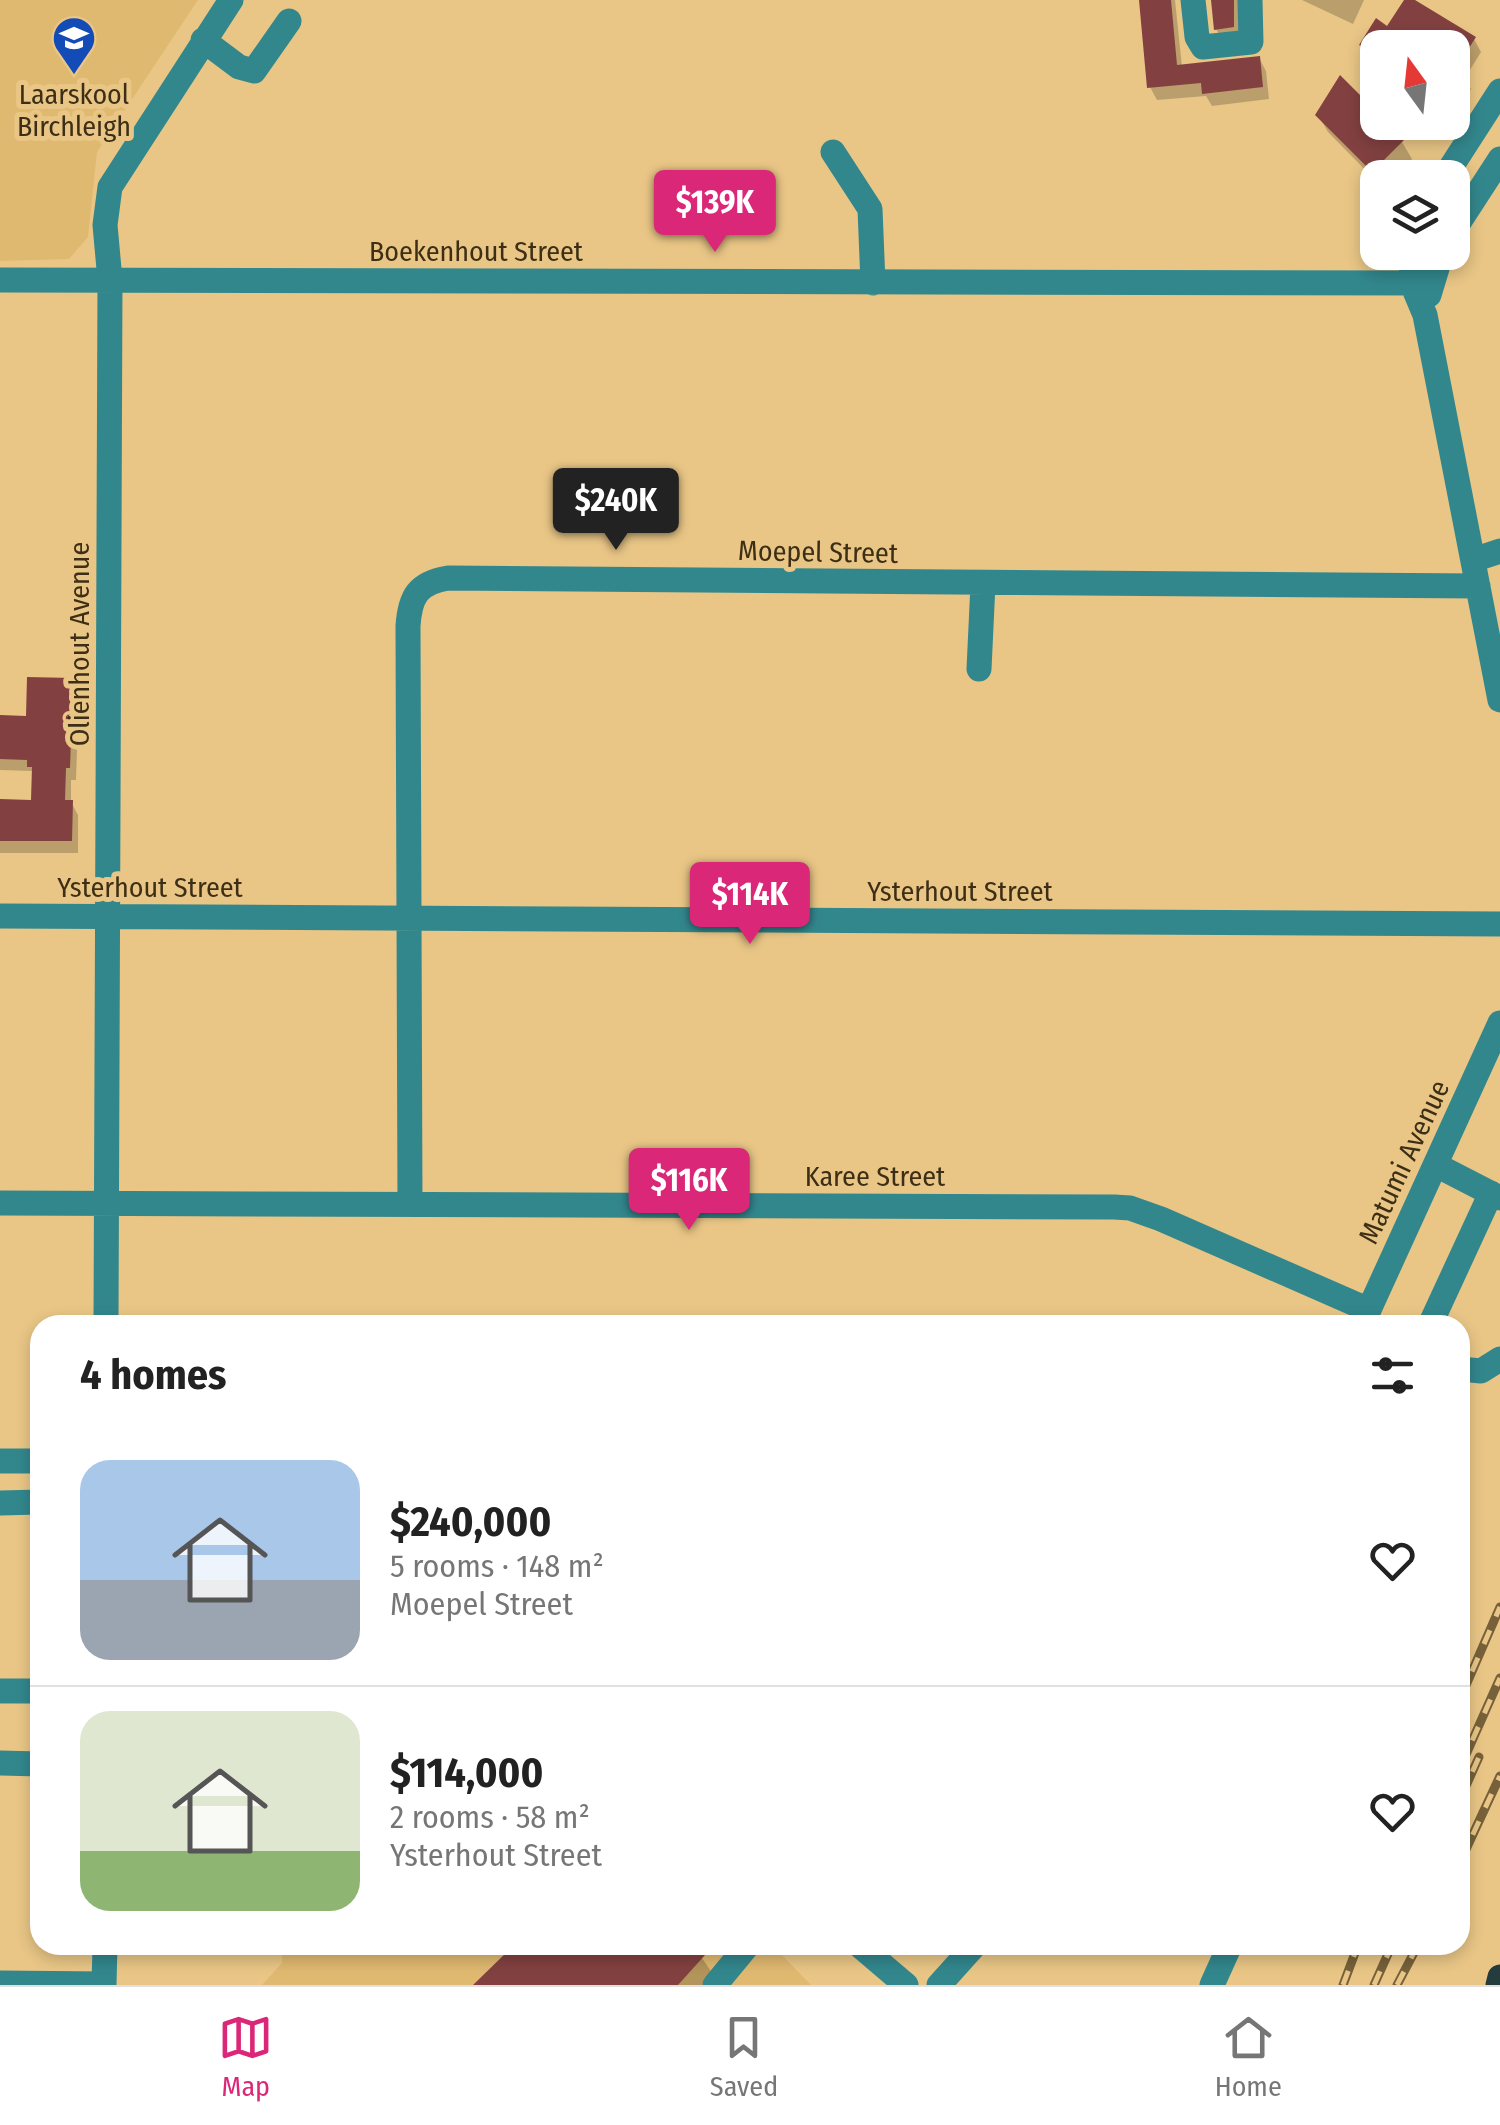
<!DOCTYPE html>
<meta charset="utf-8">
<style>
:root{--surface:#fff;--page:#f2f2f2;--text:#222;--muted:#767676;--line:#e0e0e0;--accent:#db2777}
body{margin:0;font-family:"Fira Sans Condensed",sans-serif;background:var(--page);color:var(--text);height:100vh;display:flex;flex-direction:column;font-size:38px;white-space:nowrap}
*{box-sizing:border-box;margin:0}
p{font-size:32px;color:var(--muted)}
.icon{flex:none;width:55px;height:55px;fill:none;stroke:currentColor;stroke-width:2;stroke-linecap:round;stroke-linejoin:round}
.map{position:relative;flex:1;overflow:hidden}
.panel{position:absolute;left:30px;top:1315px;width:1440px;height:640px;display:flex;flex-direction:column;background:var(--surface);border-radius:30px;box-shadow:0 5px 15px #0003}
.panel>*{flex:none}
.needle{width:65px;rotate:345deg}
.buttons{position:absolute;left:1360px;top:30px;display:grid;gap:20px}
.buttons a{display:grid;place-items:center;width:110px;height:110px;border-radius:20px;background:var(--surface);box-shadow:0 5px 15px #0003;font-size:50px}
.price{position:absolute;translate:-50% -85px;padding:0 22px;border-radius:10px;background:var(--accent);color:#fff;font-size:32px;line-height:65px;filter:drop-shadow(0 2px 5px #0008)}
.price::after{content:'';position:absolute;left:50%;top:60px;width:30px;height:22px;margin-left:-15px;background:inherit;clip-path:polygon(0 0,100% 0,50% 100%)}
.price.current{background:#222;color:#fff}
ul{padding:0;list-style:none}
li{display:flex;align-items:center;gap:30px;height:250px;padding:0 50px}
li+li{border-top:2px solid var(--line)}
li span{display:grid;place-items:center;flex:none;width:280px;height:200px;border-radius:30px;color:#555}
li>.icon{margin-inline-start:auto}
span .icon{width:120px;height:120px;fill:#fffc;stroke-width:1}
li b{font-size:42px}
h2{display:flex;justify-content:space-between;align-items:center;height:120px;padding:0 50px;font-size:42px}
.tabs{display:flex;justify-content:space-around;align-items:center;height:140px;border-top:2px solid var(--line);background:var(--surface);font-size:28px;color:var(--muted)}
.tabs a{display:grid;justify-items:center;gap:5px}
.tabs .current{color:var(--accent)}
.map>svg:first-child{display:block}
</style>
<div class="map">
<svg width="1500" height="1985" viewBox="0 0 1500 1985">
<rect width="100%" height="100%" fill="#e9c686"/>
<path fill="#e0b971" d="M 0,0 L 198,0 L 97,152 L 88,237 L 69,259 L 0,261 Z
M 282,1945 L 766,1945 L 769,1948 L 772,1945 L 811,1985 L 262,1985 L 282,1963 Z"/>
<path fill="#0003" d="M 1142,0 L 1175,0 L 1182,67 L 1259,58 L 1266,71 L 1269,99 L 1212,106 L 1206,96 L 1157,100 L 1150,87 Z
M 1213,0 L 1248,0 L 1240,39 L 1223,41 L 1216,29 Z
M 1302,0 L 1364,0 L 1353,24 Z
M 1407,0 L 1474,39 L 1481,52 L 1465,78 L 1471,89 L 1456,112 L 1452,110 L 1452,48 L 1378,48 L 1378,63 L 1369,57 L 1362,45 L 1388,29 Z
M 1318,115 L 1378,122 L 1402,142 L 1412,159 L 1393,178 L 1378,178 L 1378,183 L 1328,132 Z
M 71,681 L 79,693 L 76,780 L 71,780 L 71,802 L 78,815 L 78,853 L 0,853 L 0,802 L 33,802 L 34,775 L 32,771 L 0,770 L 0,718 L 29,718 Z
M 519,1945 L 675,1945 L 686,1956 L 695,1948 L 713,1974 L 702,1985 L 479,1985 Z"/>
<path fill="#824140" d="M 1139,0 L 1171,0 L 1177,65 L 1260,56 L 1263,87 L 1202,94 L 1201,83 L 1147,88 Z
M 1211,0 L 1234,0 L 1234,27 L 1214,30 Z
M 1404,0 L 1415,0 L 1476,37 L 1452,75 L 1452,48 L 1378,48 L 1378,57 L 1359,45 L 1376,18 L 1387,26 Z
M 1340,75 L 1378,113 L 1378,122 L 1387,122 L 1404,140 L 1372,172 L 1315,115 Z
M 27,677 L 73,678 L 70,768 L 66,768 L 65,800 L 73,800 L 72,841 L 0,841 L 0,799 L 31,800 L 32,767 L 27,767 L 27,760 L 0,759 L 0,715 L 26,716 Z
M 514,1945 L 679,1945 L 686,1952 L 695,1945 L 705,1955 L 678,1985 L 473,1985 Z"/>
<g fill="none" stroke-linecap="round" stroke-linejoin="round">
<path stroke="#32878d" stroke-width="25" d="M 1193,0 L 1197,37 L 1203,47 L 1251,42 L 1250,0
M 203,40 L 239,67 L 254,71 L 289,21
M 833,152 L 870,209 L 873,283
M 1444,178 L 1500,91
M 1452,233 L 1500,159
M 1411,252 L 1412,284 L 1425,315 L 1500,700
M 0,280 L 1432,283
M 1429,295 L 1442,252
M 1473,560 L 1500,551
M 979,669 L 983,584
M 0,916 L 1500,924
M 1436,1165 L 1500,1198
M 0,1203 L 1114,1207 L 1130,1208 L 1161,1219 L 1369,1310
M 410,1204 L 408,626 C 410,596 418,583 448,578 L 1478,586
M 106,1325 L 110,280 L 105,225 L 110,187 L 231,0
M 1362,1325 L 1500,1023
M 1430,1325 L 1491,1193
M 1460,1369 L 1481,1371 L 1500,1359
M 0,1461 L 40,1461
M 0,1503 L 40,1502
M 0,1691 L 40,1691
M 0,1763 L 40,1764
M 859,1945 L 906,1985
M 0,1983 L 104,1984
M 104,1985 L 105,1945
M 715,1985 L 748,1945
M 939,1985 L 975,1945
M 1212,1985 L 1230,1945"/>
<path stroke="#243c3e" stroke-width="25" d="M 1498,1985 L 1500,1977"/>
<g stroke="#76613a" stroke-width="9">
<path id="rail" d="M 1460,1699 L 1500,1607
M 1460,1768 L 1500,1678
M 1460,1799 L 1479,1757
M 1460,1862 L 1500,1776
M 1343,1985 L 1358,1945
M 1374,1985 L 1392,1945
M 1397,1985 L 1418,1945"/>
</g>
<use href="#rail" stroke="#e9c686" stroke-width="5" stroke-dasharray="15" stroke-linecap="butt"/>
</g>
<defs>
<g id="school-pin" transform="scale(2.25)"><path d="M0 17L-7.5 6A9.5 9.5 0 1 1 7.5 6Z" fill="#134cb7" stroke="#e9c686"/><path d="M0-5L7-2L0 1L-7-2ZM-4 1L0 2.5L4 1V4Q0 6-4 4Z" fill="#fff"/></g>
</defs>
<g fill-rule="evenodd">
<use href="#school-pin" x="74" y="38"/>
</g>
<g text-anchor="middle" dominant-baseline="central" stroke-width="10" stroke-linejoin="round" paint-order="stroke">
<g font-size="28" fill="#3d2f15" stroke="#e9c686">
<text x="74" y="94">Laarskool<tspan x="74" dy="32">Birchleigh</tspan></text>
</g>
<g font-size="28" fill="#3d2f15" stroke="#e9c686">
<text x="476" y="251">Boekenhout Street</text>
<text transform="translate(818 552) rotate(1)">Moepel Street</text>
<text transform="translate(79 644) rotate(-90)">Olienhout Avenue</text>
<text x="150" y="887">Ysterhout Street</text>
<text x="960" y="891">Ysterhout Street</text>
<text transform="translate(1404 1162) rotate(-65)">Matumi Avenue</text>
<text x="875" y="1176">Karee Street</text>
</g>
</g>
</svg>
<div class="buttons">
<a><svg class="needle" viewBox="-14 -14 28 28"><path d="M0-13l5 13h-10z" fill="#e53935"/><path d="M0 13l5-13h-10z" fill="#767676"/></svg></a>
<a><svg class="icon" aria-label="layers" viewBox="0 0 24 24"><path d="M12 4l9 5-9 5-9-5zM3 14l9 5 9-5"/></svg></a>
</div>
<b class="price" style="left:715px;top:255px">$139K</b>
<b class="price current" style="left:616px;top:553px">$240K</b>
<b class="price" style="left:750px;top:947px">$114K</b>
<b class="price" style="left:689px;top:1233px">$116K</b>
<section class="panel">
<h2>4 homes<svg class="icon" aria-label="filters" viewBox="0 0 24 24"><path d="M4 7h16M4 17h16"/><circle cx="9" cy="7" r="2"/><circle cx="15" cy="17" r="2"/></svg></h2>
<ul>
<li><span style="background:linear-gradient(#a9c7e8 60%,#9aa5b1 0)"><svg class="icon" aria-label="home" viewBox="0 0 24 24"><path d="M3 11l9-7 9 7M6 9v11h12V9"/></svg></span><div><b>$240,000</b><p>5 rooms · 148 m²</p><p>Moepel Street</p></div><svg class="icon" aria-label="heart" viewBox="0 0 24 24"><path d="M12 20l-8-8c-3-5 5-10 8-4 3-6 11-1 8 4z"/></svg></li>
<li><span style="background:linear-gradient(#dfe7d0 70%,#8fb573 0)"><svg class="icon" aria-label="home" viewBox="0 0 24 24"><path d="M3 11l9-7 9 7M6 9v11h12V9"/></svg></span><div><b>$114,000</b><p>2 rooms · 58 m²</p><p>Ysterhout Street</p></div><svg class="icon" aria-label="heart" viewBox="0 0 24 24"><path d="M12 20l-8-8c-3-5 5-10 8-4 3-6 11-1 8 4z"/></svg></li>
</ul>
</section>
</div>
<nav class="tabs">
<a class="current"><svg class="icon" aria-label="map" viewBox="0 0 24 24"><path d="M3 6l6-2 6 2 6-2v14l-6 2-6-2-6 2zM9 4v14M15 6v14"/></svg>Map</a>
<a><svg class="icon" aria-label="saved" viewBox="0 0 24 24"><path d="M7 4h10v16l-5-4-5 4z"/></svg>Saved</a>
<a><svg class="icon" aria-label="home" viewBox="0 0 24 24"><path d="M3 11l9-7 9 7M6 9v11h12V9"/></svg>Home</a>
</nav>
